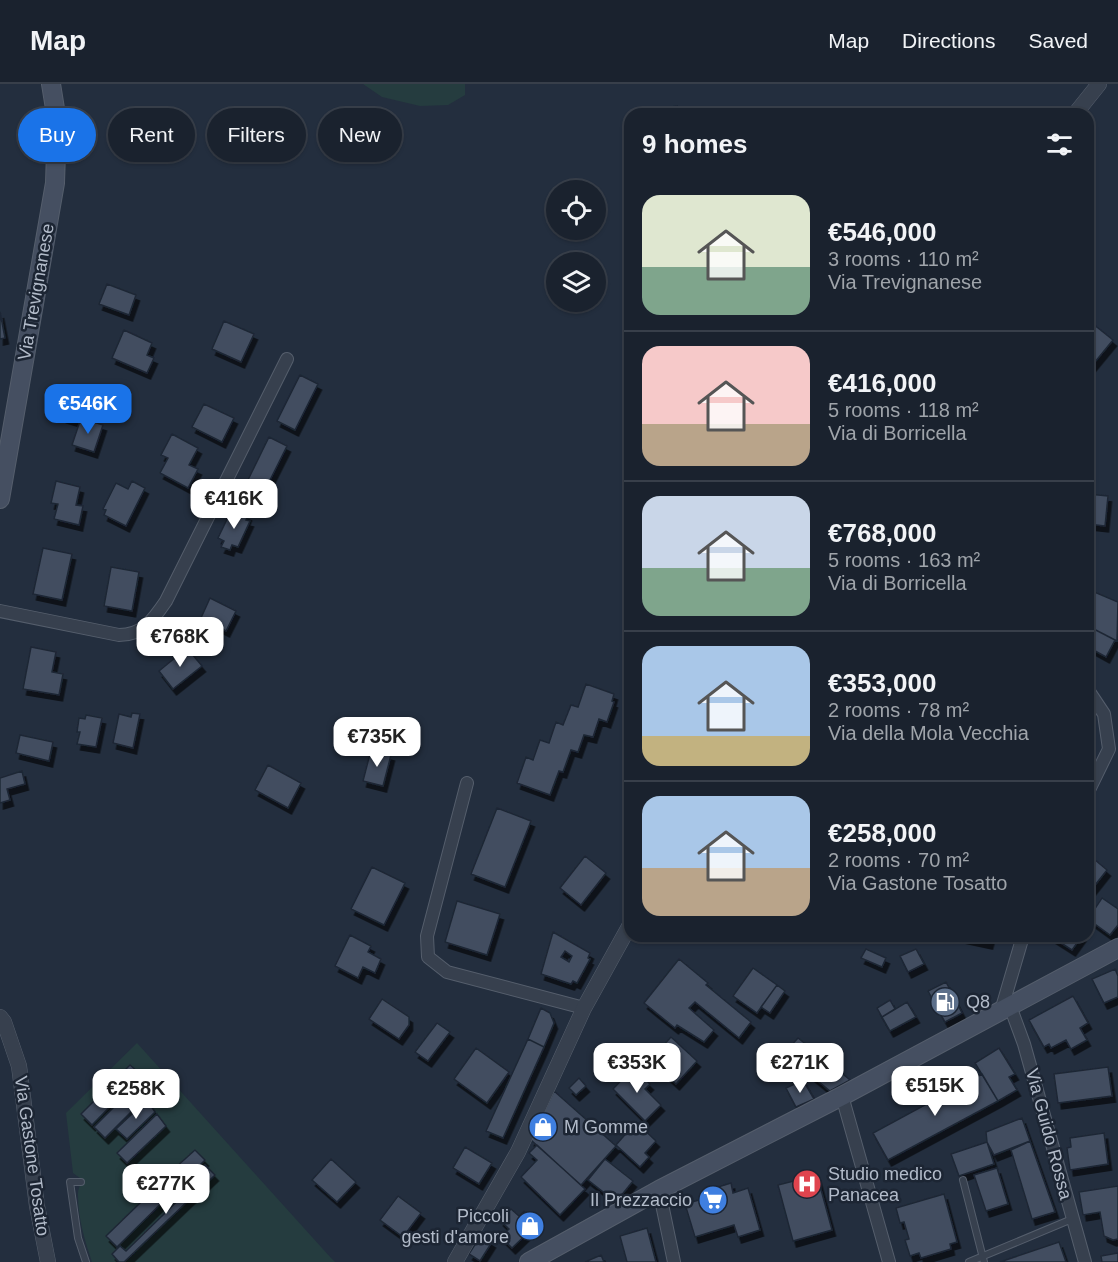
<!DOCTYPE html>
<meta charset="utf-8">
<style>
:root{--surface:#1a222e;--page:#232a36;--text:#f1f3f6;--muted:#9fa4aa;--line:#383f4a;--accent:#1a73e8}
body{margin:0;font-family:Arial,sans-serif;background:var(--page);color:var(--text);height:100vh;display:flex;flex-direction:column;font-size:22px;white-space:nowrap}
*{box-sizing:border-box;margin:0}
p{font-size:20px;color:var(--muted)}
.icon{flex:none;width:33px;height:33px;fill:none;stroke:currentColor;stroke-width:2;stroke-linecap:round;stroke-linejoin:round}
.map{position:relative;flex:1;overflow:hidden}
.details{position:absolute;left:624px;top:24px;width:470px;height:834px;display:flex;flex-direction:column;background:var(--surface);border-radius:18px;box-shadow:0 2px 4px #0004,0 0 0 2px var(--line)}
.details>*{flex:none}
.banner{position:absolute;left:18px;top:24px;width:516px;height:54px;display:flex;gap:12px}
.buttons{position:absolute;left:546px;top:96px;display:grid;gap:12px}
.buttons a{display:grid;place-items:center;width:60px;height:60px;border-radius:50%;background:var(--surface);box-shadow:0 2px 4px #0004,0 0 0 2px var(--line);font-size:30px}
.price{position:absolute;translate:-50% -51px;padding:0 14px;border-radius:12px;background:#fff;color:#222;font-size:20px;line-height:39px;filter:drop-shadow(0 2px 3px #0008)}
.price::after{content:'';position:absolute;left:50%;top:36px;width:18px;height:14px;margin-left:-9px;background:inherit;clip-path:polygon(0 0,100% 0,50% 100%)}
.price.on{background:var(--accent);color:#fff}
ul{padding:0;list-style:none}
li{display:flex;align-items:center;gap:18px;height:150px;padding:0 18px}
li+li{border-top:2px solid var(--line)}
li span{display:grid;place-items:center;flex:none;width:168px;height:120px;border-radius:18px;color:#555}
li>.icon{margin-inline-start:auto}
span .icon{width:72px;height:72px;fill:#fffc;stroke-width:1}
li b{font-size:26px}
h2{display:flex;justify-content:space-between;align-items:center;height:72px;padding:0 18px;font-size:26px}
.tag{padding:0 21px;border-radius:27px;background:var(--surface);box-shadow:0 2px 4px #0004,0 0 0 2px var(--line);font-size:21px;line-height:54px}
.tag.on{background:var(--accent);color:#fff}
header{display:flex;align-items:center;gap:36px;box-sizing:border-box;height:84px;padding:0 30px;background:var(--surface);border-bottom:2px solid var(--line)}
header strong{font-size:28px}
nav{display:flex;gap:33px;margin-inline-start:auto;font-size:21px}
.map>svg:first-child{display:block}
</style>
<header>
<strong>Map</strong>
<nav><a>Map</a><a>Directions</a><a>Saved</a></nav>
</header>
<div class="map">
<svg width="1118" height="1178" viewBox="0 0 1118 1178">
<defs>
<filter id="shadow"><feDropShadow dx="3.5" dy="6" stdDeviation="0" flood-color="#0009"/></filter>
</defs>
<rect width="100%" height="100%" fill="#232e3e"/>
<path fill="#253c3f" d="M 363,0 L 465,0 L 465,11 L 448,21 L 420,22 L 382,13 Z
M 137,959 L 331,1174 L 335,1178 L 92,1178 C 85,1157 78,1134 78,1112 C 77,1105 82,1101 80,1094 L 73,1089 L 66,1029 Z"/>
<path fill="#424e60" stroke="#1e2735" stroke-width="1.5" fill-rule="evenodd" filter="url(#shadow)" d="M 677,22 L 678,30 L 650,30 L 649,26 Z
M 107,200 L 136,211 L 129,231 L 99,220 Z
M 0,228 L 5,254 L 0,255 Z
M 1088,236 L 1113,256 L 1090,284 L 1088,282 Z
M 224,237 L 254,250 L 241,278 L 212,265 Z
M 124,246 L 152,259 L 147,271 L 154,274 L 147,289 L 112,274 Z
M 300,291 L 318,300 L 295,346 L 277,337 Z
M 72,304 L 96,312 L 88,336 L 81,334 L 80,338 L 63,333 Z
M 204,320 L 234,334 L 222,358 L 192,343 Z
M 81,334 L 103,341 L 94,368 L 72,361 Z
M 172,350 L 198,364 L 189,381 L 198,385 L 188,404 L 160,389 L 168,374 L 161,371 Z
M 269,353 L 287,362 L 264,408 L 246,400 Z
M 56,397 L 80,403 L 76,421 L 83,422 L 79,441 L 54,435 L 58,420 L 51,419 Z
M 132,397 L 145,404 L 126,442 L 104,431 L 106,426 L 103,425 L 116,399 L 128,405 Z
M 1088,410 L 1108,412 L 1105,442 L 1088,440 Z
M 236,426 L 248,431 L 246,436 L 250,437 L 238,463 L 232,461 L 230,466 L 221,463 L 224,457 L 218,454 L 230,429 L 234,431 Z
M 43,464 L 72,470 L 62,516 L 33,510 Z
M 111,483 L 139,488 L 132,527 L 104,522 Z
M 1092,507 L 1118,518 L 1117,557 L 1088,542 L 1088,516 Z
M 210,514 L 236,527 L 226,547 L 201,534 Z
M 1088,542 L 1115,556 L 1106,573 L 1088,563 Z
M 31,563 L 56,568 L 52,588 L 63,590 L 59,611 L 23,605 Z
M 187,564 L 202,582 L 173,605 L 159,587 Z
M 630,571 L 630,588 L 624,585 Z
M 586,600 L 614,610 L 612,617 L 614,618 L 607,638 L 599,635 L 593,653 L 584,651 L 578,668 L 571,666 L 563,688 L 559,687 L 550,711 L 517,699 L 526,673 L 533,676 L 540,656 L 549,659 L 556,638 L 563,641 L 571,621 L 578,623 Z
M 132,629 L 140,630 L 133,664 L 113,659 L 119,630 L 131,633 Z
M 86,631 L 102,634 L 96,663 L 77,660 L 80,648 L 77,648 L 79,634 L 85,635 Z
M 20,651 L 53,658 L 49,677 L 16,669 Z
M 371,666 L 391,671 L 383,702 L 363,697 Z
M 268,681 L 301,699 L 288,724 L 255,706 Z
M 22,687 L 25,700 L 7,705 L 10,716 L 0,719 L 0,694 Z
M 497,724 L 531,737 L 505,803 L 471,790 Z
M 1088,770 L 1107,786 L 1088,810 Z
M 585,772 L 606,789 L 581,821 L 560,804 Z
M 372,783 L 405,799 L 384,841 L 351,825 Z
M 1102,814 L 1118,825 L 1118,841 L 1110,851 L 1088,835 Z
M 457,817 L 500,830 L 487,871 L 445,858 Z
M 553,848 L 590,869 L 588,874 L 590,875 L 577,899 L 573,897 L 571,900 L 541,890 ZM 565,867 L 572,872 L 569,878 L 561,873 Z
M 350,851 L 371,862 L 368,868 L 381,875 L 375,889 L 363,883 L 358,894 L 335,882 Z
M 956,852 L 991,852 L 989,859 Z
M 1050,852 L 1082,852 L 1072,866 Z
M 866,865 L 886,874 L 882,883 L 861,874 Z
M 916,865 L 924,880 L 908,888 L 900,872 Z
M 679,875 L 708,899 L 706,901 L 751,938 L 739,954 L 695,918 L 689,924 L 714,946 L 704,958 L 677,941 L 675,944 L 644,919 Z
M 753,884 L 777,901 L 757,929 L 733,912 Z
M 1115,885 L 1118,892 L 1118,913 L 1104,919 L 1092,895 Z
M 946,898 L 962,929 L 945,938 L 928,907 Z
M 777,901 L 785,907 L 770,929 L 761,923 Z
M 1073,912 L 1088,939 L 1080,944 L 1087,956 L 1071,965 L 1066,956 L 1051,964 L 1049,960 L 1044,963 L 1029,936 Z
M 382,915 L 409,933 L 409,941 L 399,955 L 369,935 Z
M 890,916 L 895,925 L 882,933 L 877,924 Z
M 907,918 L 916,933 L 890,947 L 882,933 Z
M 541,924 L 550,929 L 554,939 L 544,963 L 528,955 Z
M 437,939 L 450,948 L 428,977 L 415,968 Z
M 671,953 L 697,977 L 676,1000 L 650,976 Z
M 798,954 L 822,973 L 812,984 L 788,965 Z
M 528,955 L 544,963 L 503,1054 L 486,1047 Z
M 476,964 L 509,988 L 487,1019 L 454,995 Z
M 999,964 L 1015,990 L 1009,993 L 1017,1006 L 998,1017 L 975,979 Z
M 822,973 L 850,996 L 830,1007 L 808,989 Z
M 130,981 L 138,988 L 136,990 L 139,993 L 92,1041 L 81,1030 Z
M 1108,983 L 1112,1012 L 1058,1019 L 1054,990 Z
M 633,984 L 650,1000 L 645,1005 L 661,1021 L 645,1037 L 613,1005 Z
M 982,990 L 998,1017 L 888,1076 L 873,1049 Z
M 579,994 L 586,1002 L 576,1011 L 569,1004 Z
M 803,996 L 814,1015 L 796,1023 L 786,1004 Z
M 137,1000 L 144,1007 L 142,1009 L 146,1013 L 105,1054 L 94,1043 Z
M 554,1007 L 616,1062 L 581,1101 L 531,1056 Z
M 147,1016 L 155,1028 L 127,1055 L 116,1045 Z
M 157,1030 L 166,1042 L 127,1079 L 117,1069 Z
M 1022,1034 L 1030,1057 L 994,1071 L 987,1058 L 986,1048 Z
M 636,1038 L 656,1057 L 645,1069 L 649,1073 L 640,1083 L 616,1061 Z
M 1104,1049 L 1108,1080 L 1070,1086 L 1067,1064 L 1071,1063 L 1070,1054 Z
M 1030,1057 L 1055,1128 L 1032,1135 L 1011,1066 Z
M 987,1058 L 994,1080 L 959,1092 L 951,1070 Z
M 537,1061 L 585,1105 L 560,1131 L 521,1093 L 537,1076 L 529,1069 Z
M 465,1063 L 492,1079 L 479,1100 L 453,1084 Z
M 195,1066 L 205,1076 L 117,1163 L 106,1152 L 171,1089 L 177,1095 L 182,1091 L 175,1084 Z
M 331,1075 L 356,1098 L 337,1118 L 312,1096 Z
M 605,1075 L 633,1097 L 616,1118 L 588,1096 Z
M 205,1081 L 215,1091 L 124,1178 L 119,1178 L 112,1170 L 120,1162 L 126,1167 L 201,1094 L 196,1089 Z
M 997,1084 L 1008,1120 L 986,1127 L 974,1091 Z
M 817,1091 L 832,1146 L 793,1157 L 778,1101 Z
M 731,1099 L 733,1109 L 748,1104 L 760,1146 L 738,1153 L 734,1141 L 695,1153 L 685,1120 L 720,1110 L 718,1103 Z
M 1118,1102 L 1118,1155 L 1113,1156 L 1104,1152 L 1100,1128 L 1083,1131 L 1079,1108 Z
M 944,1110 L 957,1158 L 950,1160 L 951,1165 L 921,1174 L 919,1169 L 910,1172 L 905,1156 L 909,1155 L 904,1138 L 900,1139 L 896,1124 Z
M 398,1112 L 421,1129 L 403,1153 L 380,1136 Z
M 511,1125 L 519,1132 L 524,1127 L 537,1140 L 512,1164 L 501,1153 L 509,1145 L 500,1136 Z
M 647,1144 L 656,1178 L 627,1178 L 620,1152 Z
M 481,1151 L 492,1158 L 480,1177 L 469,1170 Z
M 1059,1158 L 1066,1178 L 1000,1178 Z
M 1118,1169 L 1118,1178 L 1102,1178 L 1101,1172 Z
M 601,1171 L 604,1178 L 585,1178 Z"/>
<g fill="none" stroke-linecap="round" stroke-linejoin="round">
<g stroke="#555e6c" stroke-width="8">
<path id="service" d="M 963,1096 L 984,1178
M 81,1098 L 70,1098 L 78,1154 L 86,1178
M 969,1178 L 1072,1135"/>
</g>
<g stroke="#555e6c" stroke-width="14">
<path id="minor" d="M 0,527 L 119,551 C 143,551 153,536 166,517 L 287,275
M 1088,606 L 1104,630 L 1109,665 L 1088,708
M 467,699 L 427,852 L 428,873 L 447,888 L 584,924
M 1010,922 L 1024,960 L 1085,1178
M 1001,927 L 1023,852
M 842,1012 L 889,1178
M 659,1106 L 674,1178"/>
</g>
<g stroke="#555e6c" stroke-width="16">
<path id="tertiary" d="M 1075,30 L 1099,0
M 0,933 L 4,938 L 19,982 L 37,1122 L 48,1178
M 455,1178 L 518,1068 L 584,924 L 630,841"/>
</g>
<g stroke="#555e6c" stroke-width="20">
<path id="secondary" d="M 0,415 L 55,99 L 57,37 L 51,0
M 529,1178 L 659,1106 L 842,1012 L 1118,864"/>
</g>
<use href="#service" stroke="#37404e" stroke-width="6"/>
<use href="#minor" stroke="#37404e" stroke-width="12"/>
<use href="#tertiary" stroke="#37404e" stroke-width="15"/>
<use href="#secondary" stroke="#454f61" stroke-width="18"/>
</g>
<defs>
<g id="fuel-disc" transform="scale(1.5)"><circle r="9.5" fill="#5c6f8a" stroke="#1c2533"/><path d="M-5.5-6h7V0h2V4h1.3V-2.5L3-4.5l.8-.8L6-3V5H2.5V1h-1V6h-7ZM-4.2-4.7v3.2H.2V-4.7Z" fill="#fff"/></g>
<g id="shop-disc" transform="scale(1.5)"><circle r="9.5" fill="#3f7fe0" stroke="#1c2533"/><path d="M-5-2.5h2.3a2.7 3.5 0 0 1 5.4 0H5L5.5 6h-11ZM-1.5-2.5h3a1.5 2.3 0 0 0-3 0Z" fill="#fff"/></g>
<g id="hospital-disc" transform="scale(1.5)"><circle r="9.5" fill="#e0444e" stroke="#1c2533"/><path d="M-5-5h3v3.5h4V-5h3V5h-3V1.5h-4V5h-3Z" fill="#fff"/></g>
<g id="supermarket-disc" transform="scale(1.5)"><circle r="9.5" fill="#3f7fe0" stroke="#1c2533"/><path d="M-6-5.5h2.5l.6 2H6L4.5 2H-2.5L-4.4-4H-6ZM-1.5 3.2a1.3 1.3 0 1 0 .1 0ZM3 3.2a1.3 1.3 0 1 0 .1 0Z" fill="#fff"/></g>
</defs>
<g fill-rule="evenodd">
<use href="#fuel-disc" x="945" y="918"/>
<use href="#shop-disc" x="543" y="1043"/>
<use href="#hospital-disc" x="807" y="1100"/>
<use href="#supermarket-disc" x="713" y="1116"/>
<use href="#shop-disc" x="530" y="1142"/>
</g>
<g text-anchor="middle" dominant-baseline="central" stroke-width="5" stroke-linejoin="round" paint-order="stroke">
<g font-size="18" fill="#b2bbc9" stroke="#1c2533">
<text transform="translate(36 208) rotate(-80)">Via Trevignanese</text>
<text transform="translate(1049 1050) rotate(75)">Via Guido Rossa</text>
<text transform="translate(32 1072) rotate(82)">Via Gastone Tosatto</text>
</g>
<g font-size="18" fill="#b2bbc9" stroke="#1c2533" text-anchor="start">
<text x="966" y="918">Q8</text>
<text x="564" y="1043">M Gomme</text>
<text x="828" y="1090">Studio medico<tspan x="828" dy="21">Panacea</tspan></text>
<text x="692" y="1116" text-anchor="end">Il Prezzaccio</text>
<text x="509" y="1132" text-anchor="end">Piccoli<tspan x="509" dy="21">gesti d'amore</tspan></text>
</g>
</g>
</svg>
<div class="buttons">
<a><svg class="icon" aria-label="locate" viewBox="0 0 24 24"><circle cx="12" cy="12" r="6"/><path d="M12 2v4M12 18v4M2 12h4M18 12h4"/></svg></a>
<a><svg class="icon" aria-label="layers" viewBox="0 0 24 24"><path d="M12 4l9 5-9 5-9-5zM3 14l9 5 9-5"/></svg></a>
</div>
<b class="price on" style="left:88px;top:351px">€546K</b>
<b class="price" style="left:234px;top:446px">€416K</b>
<b class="price" style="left:180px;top:584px">€768K</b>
<b class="price" style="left:377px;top:684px">€735K</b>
<b class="price" style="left:637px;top:1010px">€353K</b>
<b class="price" style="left:800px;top:1010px">€271K</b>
<b class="price" style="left:935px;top:1033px">€515K</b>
<b class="price" style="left:136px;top:1036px">€258K</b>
<b class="price" style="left:166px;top:1131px">€277K</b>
<div class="banner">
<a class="tag on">Buy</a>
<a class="tag">Rent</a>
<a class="tag">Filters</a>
<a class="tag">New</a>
</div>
<section class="details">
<h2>9 homes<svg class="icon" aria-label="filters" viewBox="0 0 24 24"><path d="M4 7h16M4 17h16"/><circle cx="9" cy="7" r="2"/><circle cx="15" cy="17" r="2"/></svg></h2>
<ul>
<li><span style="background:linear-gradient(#dfe7d0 60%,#7fa58c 0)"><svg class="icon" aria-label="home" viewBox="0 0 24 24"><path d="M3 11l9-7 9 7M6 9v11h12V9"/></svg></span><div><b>€546,000</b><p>3 rooms · 110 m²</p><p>Via Trevignanese</p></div></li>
<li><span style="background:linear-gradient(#f6c9c9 65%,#b9a48a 0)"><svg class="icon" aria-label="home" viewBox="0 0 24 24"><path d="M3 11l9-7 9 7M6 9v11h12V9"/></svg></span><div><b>€416,000</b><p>5 rooms · 118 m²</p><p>Via di Borricella</p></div></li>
<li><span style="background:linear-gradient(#c9d6e8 60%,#7fa58c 0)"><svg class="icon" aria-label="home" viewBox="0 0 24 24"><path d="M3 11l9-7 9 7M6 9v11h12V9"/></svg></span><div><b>€768,000</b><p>5 rooms · 163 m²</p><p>Via di Borricella</p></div></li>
<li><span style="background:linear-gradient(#a9c7e8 75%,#c2b280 0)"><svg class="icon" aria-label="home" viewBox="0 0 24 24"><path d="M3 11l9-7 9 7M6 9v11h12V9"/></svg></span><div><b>€353,000</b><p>2 rooms · 78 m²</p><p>Via della Mola Vecchia</p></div></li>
<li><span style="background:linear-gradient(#a9c7e8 60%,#b9a48a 0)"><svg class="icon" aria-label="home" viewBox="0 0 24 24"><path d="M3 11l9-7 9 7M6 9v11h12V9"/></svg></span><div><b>€258,000</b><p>2 rooms · 70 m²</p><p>Via Gastone Tosatto</p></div></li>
</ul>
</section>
</div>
